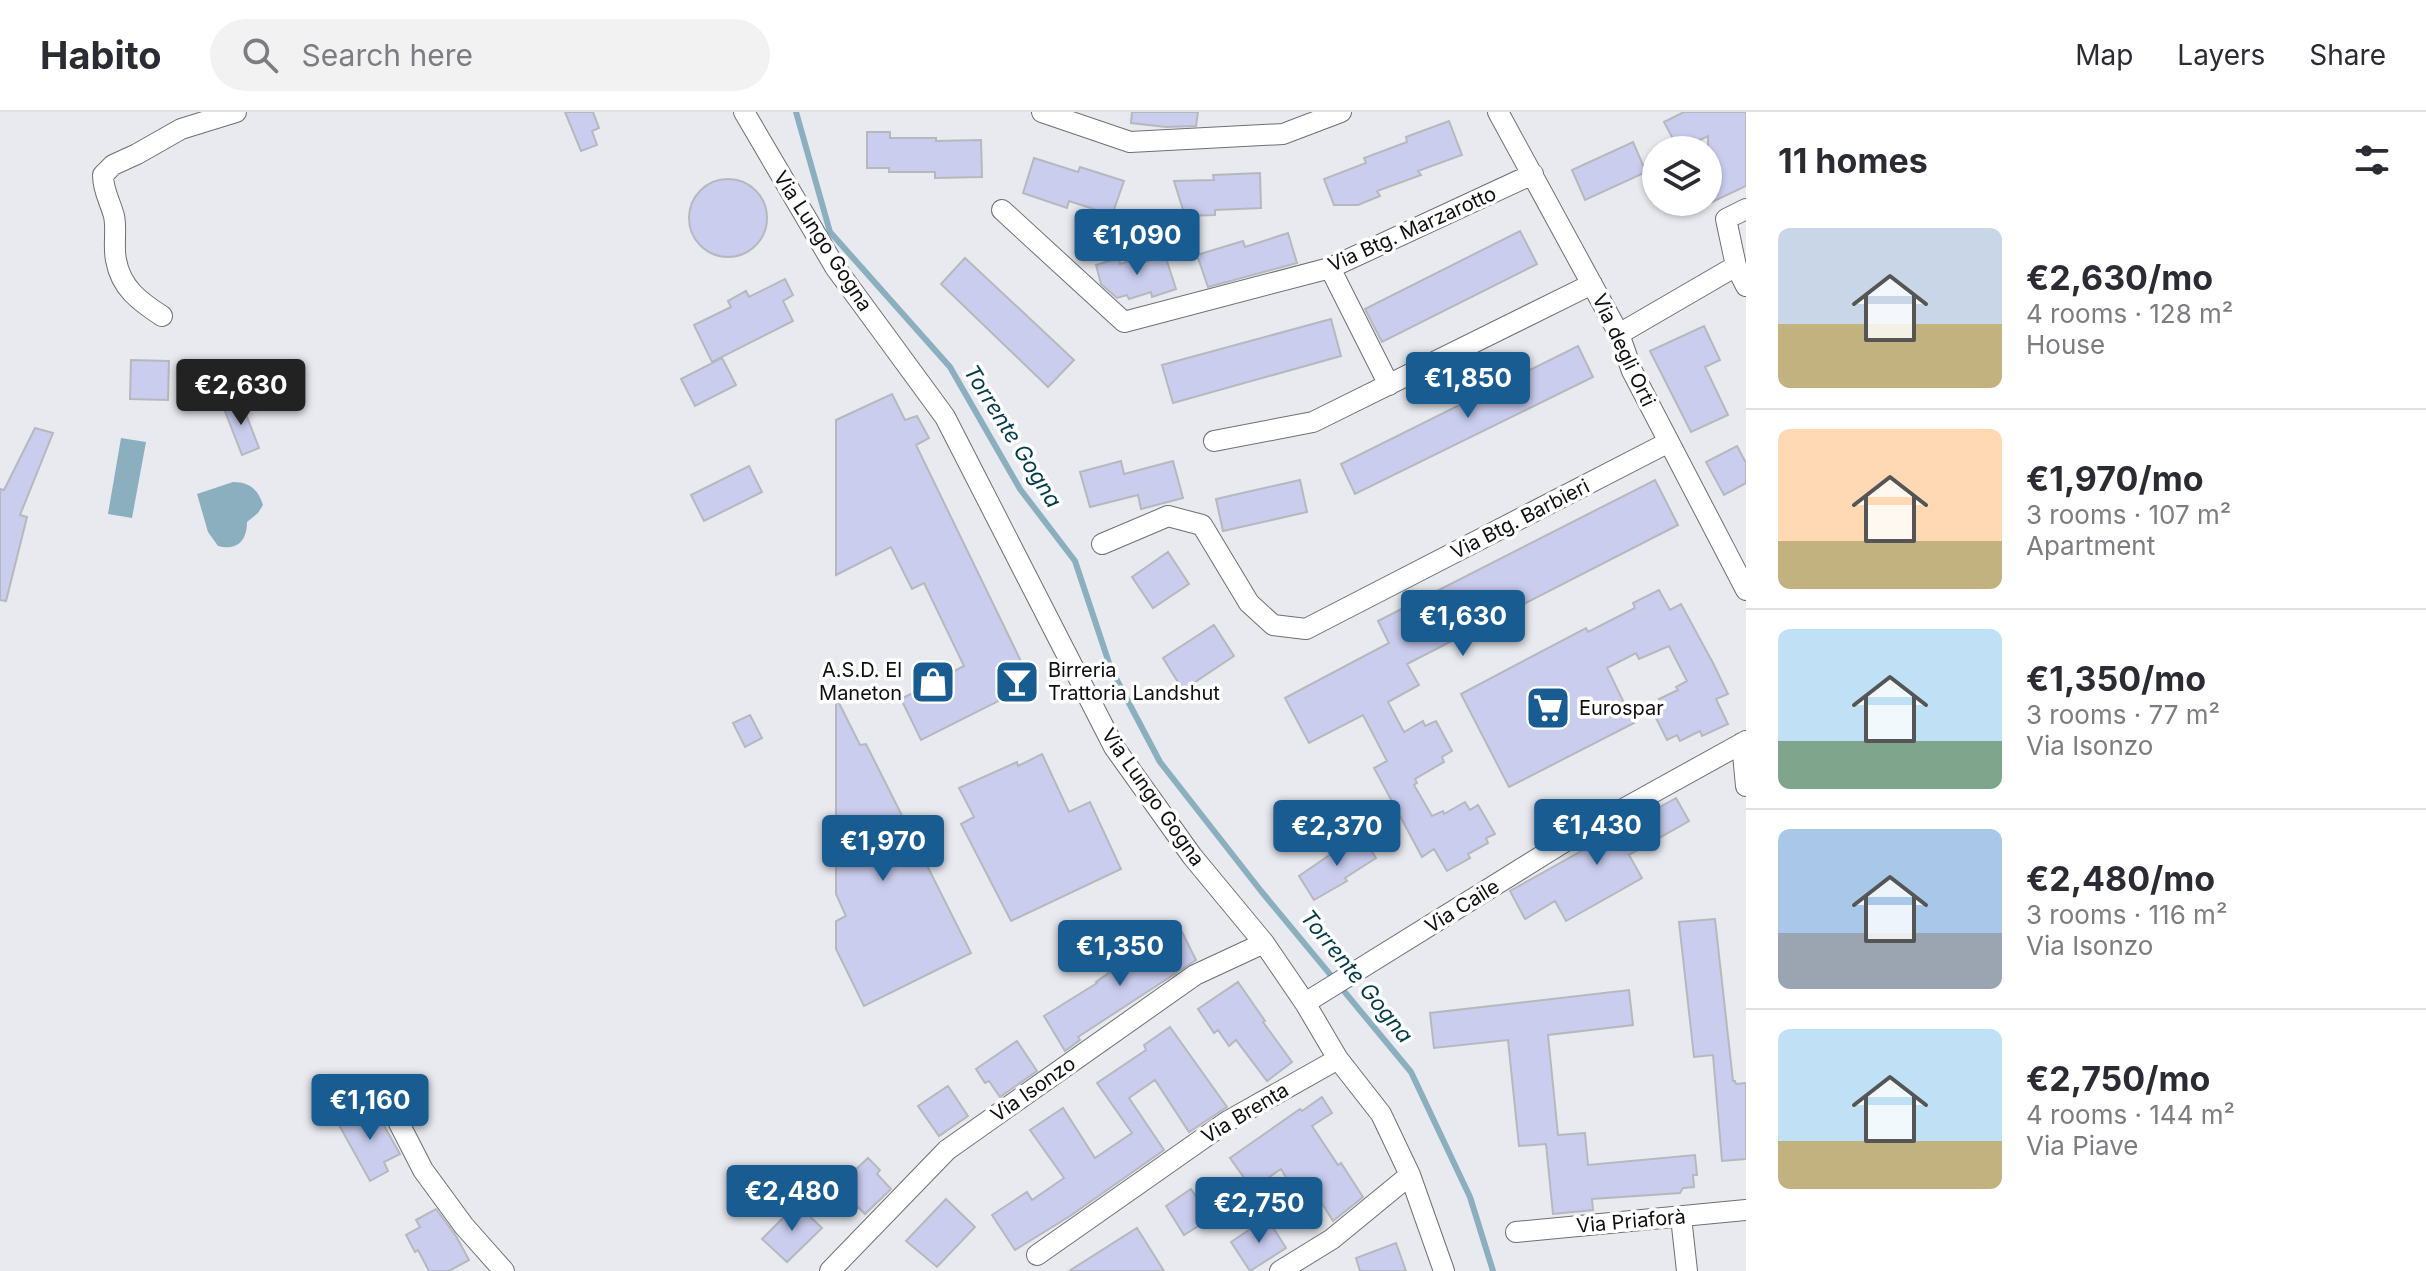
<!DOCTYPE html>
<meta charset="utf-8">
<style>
:root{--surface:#fff;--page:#f2f2f3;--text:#2b2b33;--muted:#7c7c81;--line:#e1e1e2;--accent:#195c91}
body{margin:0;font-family:Inter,sans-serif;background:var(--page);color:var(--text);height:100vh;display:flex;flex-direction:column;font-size:30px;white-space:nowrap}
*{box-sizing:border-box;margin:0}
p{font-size:26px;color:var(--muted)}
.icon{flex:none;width:44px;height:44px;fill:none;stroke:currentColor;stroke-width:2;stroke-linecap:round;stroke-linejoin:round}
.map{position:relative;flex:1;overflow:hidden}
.panel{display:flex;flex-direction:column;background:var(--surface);width:680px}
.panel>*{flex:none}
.controls{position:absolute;left:1642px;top:24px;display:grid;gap:16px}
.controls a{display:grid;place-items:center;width:80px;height:80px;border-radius:50%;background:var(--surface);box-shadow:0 2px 6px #0004;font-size:40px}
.price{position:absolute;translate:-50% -68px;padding:0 18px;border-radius:8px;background:var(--accent);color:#fff;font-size:26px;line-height:52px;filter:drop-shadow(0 2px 4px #0008)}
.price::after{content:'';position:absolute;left:50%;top:48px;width:24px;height:18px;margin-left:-12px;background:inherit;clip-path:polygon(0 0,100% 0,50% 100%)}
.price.selected{background:#222;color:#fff}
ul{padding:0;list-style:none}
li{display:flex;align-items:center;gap:24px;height:200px;padding:0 32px}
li+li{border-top:2px solid var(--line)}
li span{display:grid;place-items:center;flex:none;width:224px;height:160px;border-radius:12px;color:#555}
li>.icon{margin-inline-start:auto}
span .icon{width:96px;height:96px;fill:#fffc;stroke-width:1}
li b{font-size:34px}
h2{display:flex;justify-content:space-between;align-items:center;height:96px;padding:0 32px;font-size:34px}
header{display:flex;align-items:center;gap:48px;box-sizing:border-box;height:112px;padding:0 40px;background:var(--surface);border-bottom:2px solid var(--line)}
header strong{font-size:38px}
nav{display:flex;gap:44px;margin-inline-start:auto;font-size:28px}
.search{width:560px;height:72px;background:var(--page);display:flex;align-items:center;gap:20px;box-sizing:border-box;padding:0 28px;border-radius:44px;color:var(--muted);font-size:30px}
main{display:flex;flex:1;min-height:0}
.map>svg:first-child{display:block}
</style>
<header>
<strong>Habito</strong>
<div class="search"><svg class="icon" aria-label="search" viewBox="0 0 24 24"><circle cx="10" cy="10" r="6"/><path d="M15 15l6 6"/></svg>Search here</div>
<nav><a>Map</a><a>Layers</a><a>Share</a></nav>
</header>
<main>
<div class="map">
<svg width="1746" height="1159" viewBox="0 0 1746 1159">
<rect width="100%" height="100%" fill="#e8eaf0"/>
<path fill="#8bafbe" d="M 121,326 L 146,330 L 132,406 L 108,402 Z
M 233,370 C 249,370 258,377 263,393 L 258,401 L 247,410 C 247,429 237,439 218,434 L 208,420 L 197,382 Z"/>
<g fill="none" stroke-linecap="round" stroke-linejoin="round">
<path stroke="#8bafbe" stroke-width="6" d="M 796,0 L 830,120 L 950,255 L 1020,377 L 1075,449 L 1111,557 L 1160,650 L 1261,779 L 1411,960 L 1470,1085 L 1493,1159"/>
</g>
<path fill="#cacdee" stroke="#b7b8be" stroke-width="2" d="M 565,0 L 593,0 L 599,16 L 592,19 L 597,33 L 581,39 Z
M 1132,0 L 1198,0 L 1196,14 L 1166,15 L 1131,11 Z
M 1684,0 L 1746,0 L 1746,74 L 1708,92 L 1708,24 L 1679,38 L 1664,10 Z
M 1449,9 L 1462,43 L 1418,59 L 1421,63 L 1377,79 L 1380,84 L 1358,93 L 1334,93 L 1324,67 L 1366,51 L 1364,46 L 1407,30 L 1406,25 Z
M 867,20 L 890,20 L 890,26 L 936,26 L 936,29 L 981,28 L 982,65 L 935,66 L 935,60 L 889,60 L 889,56 L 867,56 Z
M 1633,30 L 1646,60 L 1585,88 L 1572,58 Z
M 1034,46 L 1078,60 L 1080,55 L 1124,69 L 1112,103 L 1069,89 L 1067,96 L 1023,81 Z
M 1260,61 L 1261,96 L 1215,98 L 1215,103 L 1185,104 L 1174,69 L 1214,68 L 1213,63 Z
M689 106a39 39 0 1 1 78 0a39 39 0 1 1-78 0Z
M 1520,119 L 1537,152 L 1382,230 L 1365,197 Z
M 1288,121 L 1297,151 L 1208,175 L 1197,143 L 1243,129 L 1245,135 Z
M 1165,143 L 1176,177 L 1152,185 L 1151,180 L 1129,187 L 1127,183 L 1117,186 L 1101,172 L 1096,153 L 1119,146 L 1120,152 L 1142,145 L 1144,150 Z
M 965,146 L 1074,248 L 1048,275 L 941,172 Z
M 785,167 L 793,183 L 783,189 L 793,209 L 712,250 L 694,213 L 731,195 L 728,189 L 746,179 L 749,185 Z
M 1331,207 L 1341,244 L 1173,291 L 1162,253 Z
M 1704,214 L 1720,248 L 1705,255 L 1728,303 L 1691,320 L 1650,239 Z
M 1578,234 L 1593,265 L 1355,382 L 1341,352 Z
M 722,246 L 736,273 L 695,294 L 681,267 Z
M 131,248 L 169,249 L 168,288 L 130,287 Z
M 892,282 L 905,308 L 917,304 L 929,326 L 916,333 L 1032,572 L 921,628 L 901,587 L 964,554 L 924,471 L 912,477 L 891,435 L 836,463 L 836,308 Z
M 240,287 L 259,336 L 242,343 L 223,294 Z
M 35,316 L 53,321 L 20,403 L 27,405 L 6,489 L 0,488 L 0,377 L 4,378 Z
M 1737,334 L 1746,351 L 1746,371 L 1724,383 L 1706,350 Z
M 1121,349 L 1124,362 L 1173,349 L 1183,386 L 1141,397 L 1138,383 L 1090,395 L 1080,360 Z
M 749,354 L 762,380 L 704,409 L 691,383 Z
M 1300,368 L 1307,400 L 1223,419 L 1216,387 Z
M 1655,368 L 1678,413 L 1407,552 L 1419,573 L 1388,590 L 1404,620 L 1423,609 L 1425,614 L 1436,609 L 1452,639 L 1442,645 L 1444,650 L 1415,667 L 1417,671 L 1414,673 L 1432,704 L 1443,699 L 1444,702 L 1465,690 L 1470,698 L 1478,693 L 1495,722 L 1486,726 L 1488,731 L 1468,742 L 1470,746 L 1447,759 L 1434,737 L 1422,745 L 1374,656 L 1387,649 L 1363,603 L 1309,631 L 1285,586 L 1389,531 L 1378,509 Z
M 1168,440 L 1189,472 L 1153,496 L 1132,465 Z
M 1659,478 L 1670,498 L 1681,492 L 1713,551 L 1728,582 L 1716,587 L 1728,612 L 1702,624 L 1700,619 L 1680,629 L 1677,623 L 1667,628 L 1652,598 L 1662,593 L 1659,587 L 1678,578 L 1676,575 L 1687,569 L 1669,534 L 1639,547 L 1636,541 L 1607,556 L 1634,611 L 1509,675 L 1461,582 L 1586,516 L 1588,520 L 1635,496 L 1633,491 Z
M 1214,513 L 1234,544 L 1183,578 L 1163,546 Z
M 836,585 L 860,633 L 866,632 L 971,841 L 864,894 L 836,837 L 836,809 L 846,804 L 836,782 Z
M 750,603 L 762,626 L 745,635 L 733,611 Z
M 1042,642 L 1069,700 L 1090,690 L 1121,757 L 1011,809 L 961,712 L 974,705 L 959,676 L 1017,650 L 1018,654 Z
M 1676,686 L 1689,709 L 1629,743 L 1642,766 L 1566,809 L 1555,789 L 1525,807 L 1510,779 Z
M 1362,724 L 1376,746 L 1345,766 L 1347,769 L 1314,788 L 1299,764 L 1347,731 L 1349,733 Z
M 1715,807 L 1733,969 L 1735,969 L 1736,972 L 1746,971 L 1746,1047 L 1722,1049 L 1713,943 L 1694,945 L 1679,810 Z
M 1181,818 L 1196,848 L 1078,925 L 1080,928 L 1065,939 L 1044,904 L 1097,871 L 1096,870 L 1140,839 L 1160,827 L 1162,830 Z
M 1238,870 L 1265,909 L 1263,910 L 1292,950 L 1267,969 L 1236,928 L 1229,934 L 1218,918 L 1214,921 L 1198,897 Z
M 1629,878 L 1633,913 L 1548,923 L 1558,1023 L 1585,1021 L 1588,1053 L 1695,1043 L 1697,1063 L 1693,1063 L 1694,1075 L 1683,1076 L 1680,1081 L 1592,1087 L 1593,1098 L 1553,1102 L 1546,1032 L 1519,1034 L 1508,928 L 1434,936 L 1430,901 Z
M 1170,915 L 1227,995 L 1189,1020 L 1155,968 L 1129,986 L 1164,1038 L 1070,1104 L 1015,1138 L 992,1103 L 1027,1080 L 1032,1088 L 1064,1066 L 1030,1018 L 1063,996 L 1095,1046 L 1132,1021 L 1097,971 L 1146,938 L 1144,933 Z
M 1017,929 L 1037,959 L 1000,985 L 989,969 L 985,971 L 976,957 Z
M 948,974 L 968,1004 L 939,1024 L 918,994 Z
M 1322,985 L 1332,1001 L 1312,1014 L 1338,1053 L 1341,1051 L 1363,1085 L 1333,1109 L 1318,1085 L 1303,1094 L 1281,1057 L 1252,1077 L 1230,1046 L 1300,997 L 1302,999 Z
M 373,994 L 400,1042 L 384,1050 L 388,1059 L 370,1069 L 339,1013 Z
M 868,1046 L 880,1058 L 877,1062 L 891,1077 L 865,1102 L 858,1095 L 856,1097 L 836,1076 Z
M 1191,1077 L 1211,1106 L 1184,1123 L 1166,1094 Z
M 946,1087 L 975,1115 L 937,1155 L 906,1129 Z
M 797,1092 L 822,1116 L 787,1150 L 762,1127 Z
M 436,1097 L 456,1124 L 469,1148 L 449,1159 L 429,1159 L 418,1138 L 415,1140 L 406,1123 L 420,1115 L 416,1108 Z
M 1267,1106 L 1286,1136 L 1250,1159 L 1231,1130 Z
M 1137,1116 L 1164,1159 L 1069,1159 Z
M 1396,1131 L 1406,1159 L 1360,1159 L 1356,1146 Z"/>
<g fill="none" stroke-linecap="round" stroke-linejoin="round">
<g stroke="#6e6f75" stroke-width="22">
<path id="minor" d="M 744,0 L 835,155 L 945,305 L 1114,635 L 1192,744 L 1264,831 L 1305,891 L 1338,947 L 1381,1002 L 1410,1063 L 1444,1159
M 1042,0 L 1130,30 L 1283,22 L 1341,0
M 1498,0 L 1619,222 L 1632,259 L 1746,478
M 1002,98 L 1124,210 L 1330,156 L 1533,62
M 1736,154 L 1726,107 L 1746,97
M 1330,156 L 1389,273
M 162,204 C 139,189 121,176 116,148 C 113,134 117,118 114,104 C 110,89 103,79 103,63 L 113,53 L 137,42 L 181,17 L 236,0
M 1619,222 L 1736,154 L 1746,174
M 1214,329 L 1313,310 L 1592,172
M 1102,432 L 1168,404 L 1202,413 L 1249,491 L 1273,513 L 1306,517 L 1669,330
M 1742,631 L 1746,674
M 1305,891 L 1569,727 L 1746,629
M 382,978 L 423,1058 L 464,1114 L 504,1159
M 1681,1105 L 1687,1159
M 1516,1120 L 1746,1098
M 1037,1143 L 1228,1009 L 1338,947
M 830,1159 L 947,1038 L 1195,863 L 1264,831
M 1280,1159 L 1332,1127 L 1410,1063"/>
</g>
<use href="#minor" stroke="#fff" stroke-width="20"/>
</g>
<defs>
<g id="shop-square" transform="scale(2.3)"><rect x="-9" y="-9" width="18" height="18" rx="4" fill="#195c91" stroke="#fff"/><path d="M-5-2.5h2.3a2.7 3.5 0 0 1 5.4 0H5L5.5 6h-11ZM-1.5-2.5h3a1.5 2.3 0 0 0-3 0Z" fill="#fff"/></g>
<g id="bar-square" transform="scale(2.3)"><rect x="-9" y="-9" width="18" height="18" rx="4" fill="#195c91" stroke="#fff"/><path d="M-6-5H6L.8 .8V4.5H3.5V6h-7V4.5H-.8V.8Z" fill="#fff"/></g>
<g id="supermarket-square" transform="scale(2.3)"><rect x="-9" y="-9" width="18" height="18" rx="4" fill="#195c91" stroke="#fff"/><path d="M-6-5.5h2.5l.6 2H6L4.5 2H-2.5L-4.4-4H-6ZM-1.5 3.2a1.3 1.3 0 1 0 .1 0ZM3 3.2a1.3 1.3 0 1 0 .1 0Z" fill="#fff"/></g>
</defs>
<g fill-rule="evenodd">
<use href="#shop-square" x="933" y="570"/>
<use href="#bar-square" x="1017" y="570"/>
<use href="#supermarket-square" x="1548" y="596"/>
</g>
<g text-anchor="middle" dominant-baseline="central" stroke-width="7" stroke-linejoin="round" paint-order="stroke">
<g font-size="20" fill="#0f0f11" stroke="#fff">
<text transform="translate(1412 117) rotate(-24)">Via Btg. Marzarotto</text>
<text transform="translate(823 129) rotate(57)">Via Lungo Gogna</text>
<text transform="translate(1624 238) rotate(65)">Via degli Orti</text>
<text transform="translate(1520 407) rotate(-27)">Via Btg. Barbieri</text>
<text transform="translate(1153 685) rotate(55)">Via Lungo Gogna</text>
<text transform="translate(1462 794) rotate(-32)">Via Caile</text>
<text transform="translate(1033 977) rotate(-35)">Via Isonzo</text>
<text transform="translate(1245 1001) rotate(-31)">Via Brenta</text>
<text transform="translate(1631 1109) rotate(-5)">Via Priaforà</text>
</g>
<g font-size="20" fill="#0f0f11" stroke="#fff" text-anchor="start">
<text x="902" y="558" text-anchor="end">A.S.D. El<tspan x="902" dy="23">Maneton</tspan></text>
<text x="1048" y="558">Birreria<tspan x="1048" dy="23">Trattoria Landshut</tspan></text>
<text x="1579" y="596">Eurospar</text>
</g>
<g font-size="22" font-style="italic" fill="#023a4a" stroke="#fff">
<text transform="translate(1013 324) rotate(58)">Torrente Gogna</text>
<text transform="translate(1357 864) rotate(51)">Torrente Gogna</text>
</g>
</g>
</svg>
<div class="controls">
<a><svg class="icon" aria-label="layers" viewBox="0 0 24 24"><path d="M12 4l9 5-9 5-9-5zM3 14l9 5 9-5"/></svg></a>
</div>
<b class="price" style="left:1137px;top:165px">€1,090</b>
<b class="price" style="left:1468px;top:308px">€1,850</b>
<b class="price selected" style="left:241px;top:315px">€2,630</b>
<b class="price" style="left:1463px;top:546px">€1,630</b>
<b class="price" style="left:1597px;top:755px">€1,430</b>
<b class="price" style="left:1337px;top:756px">€2,370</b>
<b class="price" style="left:883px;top:771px">€1,970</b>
<b class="price" style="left:1120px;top:876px">€1,350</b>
<b class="price" style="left:370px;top:1030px">€1,160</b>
<b class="price" style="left:792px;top:1121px">€2,480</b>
<b class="price" style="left:1259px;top:1133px">€2,750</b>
</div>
<section class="panel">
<h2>11 homes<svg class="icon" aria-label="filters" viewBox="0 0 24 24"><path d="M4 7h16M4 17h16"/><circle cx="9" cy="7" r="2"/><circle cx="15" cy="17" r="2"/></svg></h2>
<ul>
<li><span style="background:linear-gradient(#c9d6e8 60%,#c2b280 0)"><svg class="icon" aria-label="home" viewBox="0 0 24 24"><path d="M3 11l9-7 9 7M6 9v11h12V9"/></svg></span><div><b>€2,630/mo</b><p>4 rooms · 128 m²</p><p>House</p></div></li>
<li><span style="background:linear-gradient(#ffd9b3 70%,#c2b280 0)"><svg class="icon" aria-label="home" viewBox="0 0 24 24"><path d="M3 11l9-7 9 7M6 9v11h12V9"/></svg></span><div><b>€1,970/mo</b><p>3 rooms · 107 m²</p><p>Apartment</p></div></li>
<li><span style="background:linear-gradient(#bfe0f5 70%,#7fa58c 0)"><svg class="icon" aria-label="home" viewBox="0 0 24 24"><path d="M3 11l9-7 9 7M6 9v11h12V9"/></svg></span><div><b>€1,350/mo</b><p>3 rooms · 77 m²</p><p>Via Isonzo</p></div></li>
<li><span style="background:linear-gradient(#a9c7e8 65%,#9aa5b1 0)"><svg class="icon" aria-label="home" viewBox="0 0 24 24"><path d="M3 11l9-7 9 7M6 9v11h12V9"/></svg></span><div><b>€2,480/mo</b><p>3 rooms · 116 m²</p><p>Via Isonzo</p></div></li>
<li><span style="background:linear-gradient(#bfe0f5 70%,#c2b280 0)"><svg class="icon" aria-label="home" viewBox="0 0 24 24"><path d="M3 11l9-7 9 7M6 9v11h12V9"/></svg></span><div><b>€2,750/mo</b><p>4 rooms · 144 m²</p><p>Via Piave</p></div></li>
</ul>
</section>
</main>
